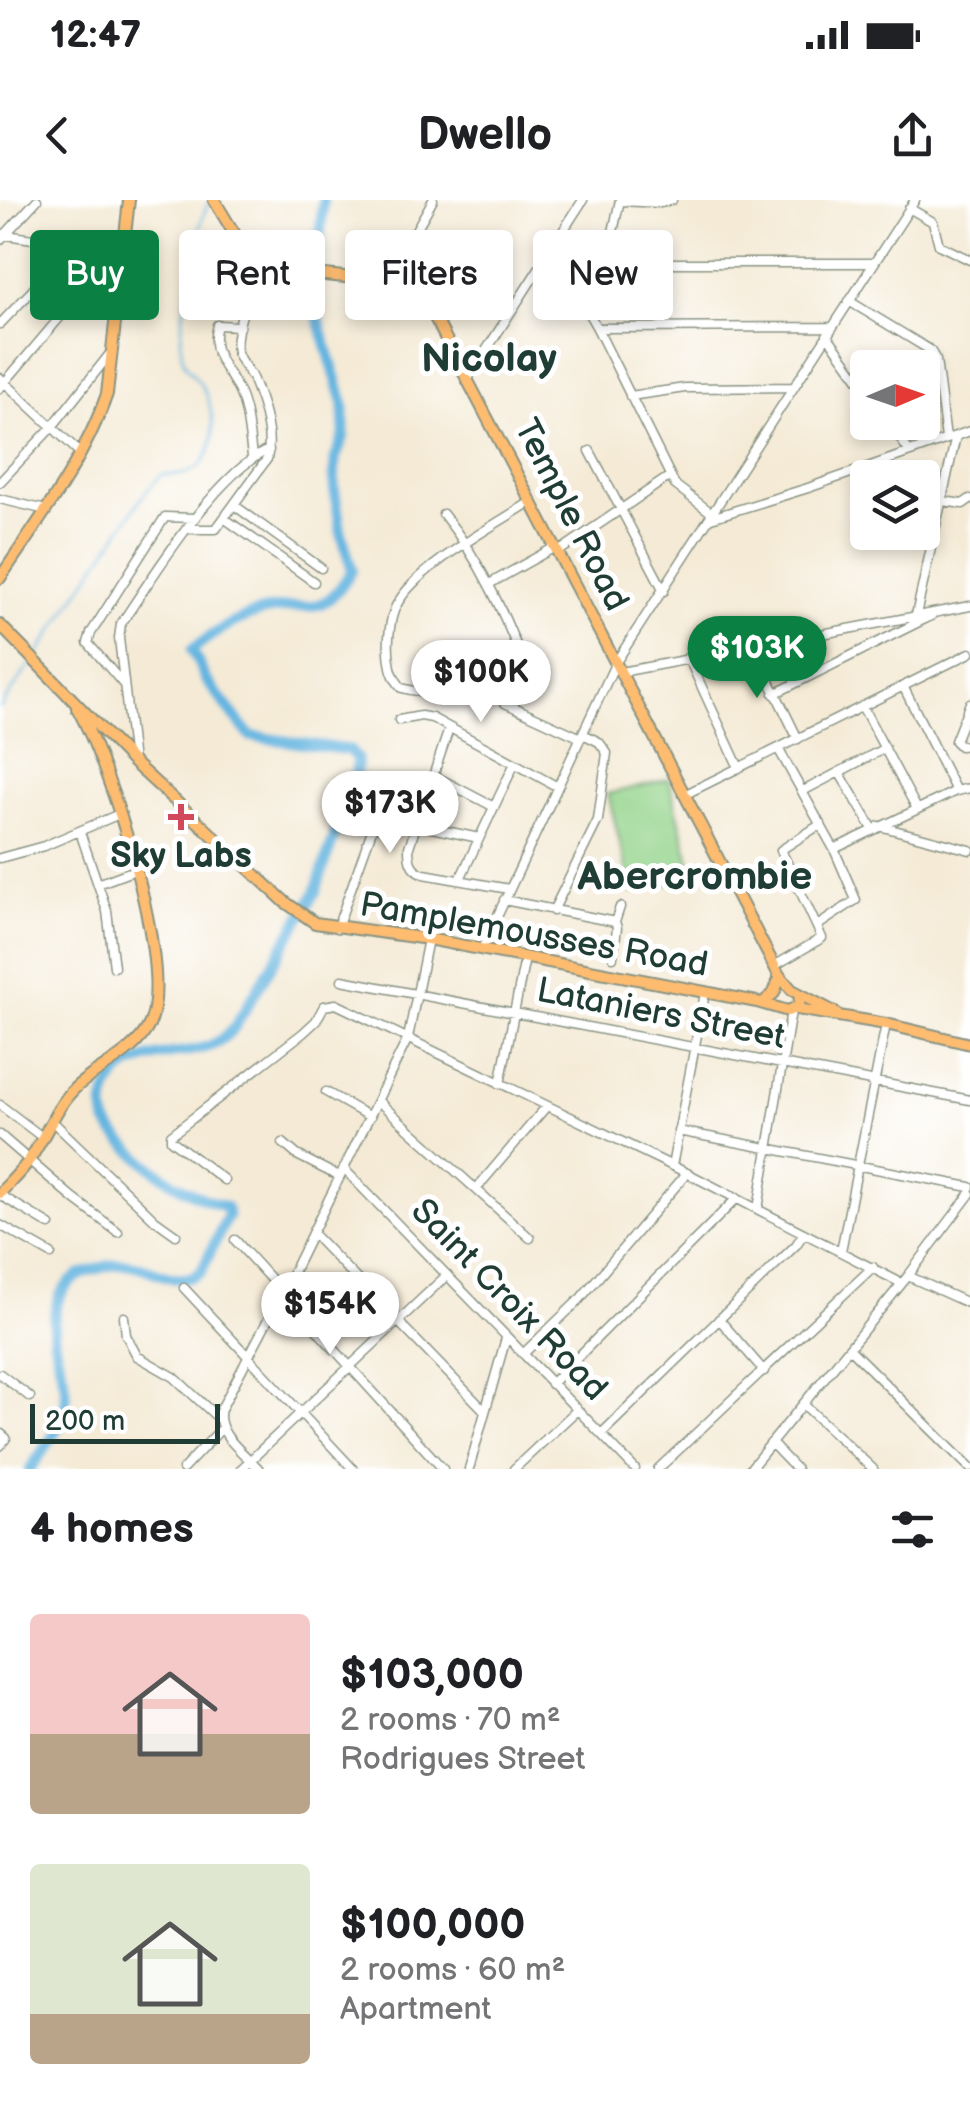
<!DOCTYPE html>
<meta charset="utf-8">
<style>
:root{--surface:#fff;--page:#f6f6f6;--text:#202124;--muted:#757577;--accent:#0b8043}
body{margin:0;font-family:"Balsamiq Sans",sans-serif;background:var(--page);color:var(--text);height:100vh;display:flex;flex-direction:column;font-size:38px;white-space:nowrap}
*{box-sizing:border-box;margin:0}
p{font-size:32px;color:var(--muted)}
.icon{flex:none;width:55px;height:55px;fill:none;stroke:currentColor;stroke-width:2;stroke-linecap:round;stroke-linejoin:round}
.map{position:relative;height:1269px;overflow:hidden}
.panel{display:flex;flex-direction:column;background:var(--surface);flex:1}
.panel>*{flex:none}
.top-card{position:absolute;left:30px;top:30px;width:910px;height:90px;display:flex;gap:20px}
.needle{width:65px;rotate:88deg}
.controls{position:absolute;left:850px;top:150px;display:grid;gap:20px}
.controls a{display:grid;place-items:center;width:90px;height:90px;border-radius:10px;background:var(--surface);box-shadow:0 5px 15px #0003;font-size:50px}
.scale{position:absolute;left:30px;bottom:25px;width:190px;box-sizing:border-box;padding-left:10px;border:5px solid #1f3d34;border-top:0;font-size:28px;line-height:35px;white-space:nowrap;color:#1f3d34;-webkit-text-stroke:8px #fff;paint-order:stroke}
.price{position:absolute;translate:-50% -85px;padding:0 22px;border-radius:35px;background:#fff;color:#222;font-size:32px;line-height:65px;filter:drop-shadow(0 2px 5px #0008)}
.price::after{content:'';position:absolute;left:50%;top:60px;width:30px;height:22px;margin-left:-15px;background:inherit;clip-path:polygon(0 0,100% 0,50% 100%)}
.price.current{background:var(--accent);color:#fff}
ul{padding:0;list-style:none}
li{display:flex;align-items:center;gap:30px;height:250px;padding:0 30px}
li span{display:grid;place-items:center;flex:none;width:280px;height:200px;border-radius:10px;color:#555}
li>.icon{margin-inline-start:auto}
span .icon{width:120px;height:120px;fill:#fffc;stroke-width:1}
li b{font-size:42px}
h2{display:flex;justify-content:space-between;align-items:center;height:120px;padding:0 30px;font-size:42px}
.tag{padding:0 35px;border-radius:10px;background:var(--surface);box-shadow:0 5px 15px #0003;font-size:35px;line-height:90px}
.tag.current{background:var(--accent);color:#fff}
.status{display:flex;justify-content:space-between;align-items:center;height:70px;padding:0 50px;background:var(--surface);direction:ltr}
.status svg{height:28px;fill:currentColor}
header{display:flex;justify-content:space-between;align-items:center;height:130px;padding:0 30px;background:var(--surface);font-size:45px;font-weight:600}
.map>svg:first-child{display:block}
</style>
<div class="status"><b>12:47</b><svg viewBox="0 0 49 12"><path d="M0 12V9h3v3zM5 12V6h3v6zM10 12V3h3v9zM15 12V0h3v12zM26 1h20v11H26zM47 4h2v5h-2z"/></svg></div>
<header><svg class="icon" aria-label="back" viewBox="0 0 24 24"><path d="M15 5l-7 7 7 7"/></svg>Dwello<svg class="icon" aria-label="share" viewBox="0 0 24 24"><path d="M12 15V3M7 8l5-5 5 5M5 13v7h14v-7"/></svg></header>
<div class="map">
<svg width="970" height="1269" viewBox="0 0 970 1269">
<rect width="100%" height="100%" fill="#fff"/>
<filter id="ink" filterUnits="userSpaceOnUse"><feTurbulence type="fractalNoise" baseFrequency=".01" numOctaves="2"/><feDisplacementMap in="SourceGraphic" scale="20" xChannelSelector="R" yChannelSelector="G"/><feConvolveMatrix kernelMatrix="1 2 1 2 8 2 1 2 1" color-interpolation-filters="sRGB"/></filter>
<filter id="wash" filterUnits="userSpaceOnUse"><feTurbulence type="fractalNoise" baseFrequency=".0048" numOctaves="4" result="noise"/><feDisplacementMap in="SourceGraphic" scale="40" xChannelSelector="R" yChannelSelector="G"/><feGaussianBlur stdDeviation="2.25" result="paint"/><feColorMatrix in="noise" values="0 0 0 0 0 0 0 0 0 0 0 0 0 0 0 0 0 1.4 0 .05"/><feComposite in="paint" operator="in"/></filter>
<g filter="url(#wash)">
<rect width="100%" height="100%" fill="#f4ead5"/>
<path fill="#94d48b" stroke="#5a8860" stroke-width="2.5" d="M 669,579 L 694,677 L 632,692 L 608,594 Z"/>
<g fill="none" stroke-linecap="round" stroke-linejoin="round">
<path stroke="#65b5e0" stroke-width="2.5" d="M 37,455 L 144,294 L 161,275 C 168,274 178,275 184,274 C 221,264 217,213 202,187 C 196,176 184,168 182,155 C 177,130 197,24 209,2
M 0,508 L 32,462"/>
<path stroke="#65b5e0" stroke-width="11" d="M 30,1269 C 44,1249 64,1225 66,1200 C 68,1182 56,1159 54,1139 C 51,1105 61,1077 97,1069 C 107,1066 118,1063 127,1064 C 154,1067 175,1090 201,1072 L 228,1015 L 226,1007 C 184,994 148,968 118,937 C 105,924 101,913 106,896 C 119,852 167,857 203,848 C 216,845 225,837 234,828 L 315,693 L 356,572 L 357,559 L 349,550 L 250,536 L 206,480 L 192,450 C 213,433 241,416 268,410 C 315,401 322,419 352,370 L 341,332 L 334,287 L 335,259 L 344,236 L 344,205 L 314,104 L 323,0"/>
</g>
</g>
<g filter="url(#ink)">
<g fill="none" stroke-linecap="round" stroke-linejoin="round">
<g stroke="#8a9484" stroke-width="11">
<path id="minor" d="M 620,1 L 661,3 L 672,0
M 909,8 L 933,22 L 939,45 L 970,60
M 0,34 L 119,52
M 0,40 L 37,0
M 550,53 L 556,56 L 597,128 L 675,285 L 713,314
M 556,56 L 651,63 L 874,63
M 607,59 L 620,0
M 386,82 L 433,0
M 33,89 L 51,104
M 849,101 L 930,150 L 936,160 L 946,239
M 0,124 L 76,45
M 240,126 L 217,125 C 208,155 228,167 239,192 C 248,211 249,236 252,256
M 597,128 L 832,127
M 827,135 L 868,192
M 469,177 L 583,0
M 0,178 L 80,253
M 0,188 L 116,51
M 630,196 L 685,188 L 794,187
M 888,222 L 909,251
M 590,251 L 664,391
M 0,282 L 52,227 L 109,155
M 0,299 L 46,310
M 943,301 L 963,304 L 970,299
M 234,305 L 321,368
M 443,314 C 481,361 503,411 525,467 L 524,475 L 517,480 C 477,488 442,499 402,488 C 392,477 390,467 389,452 C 388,439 390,418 396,406 C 415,368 495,325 532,301
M 224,318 L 314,382
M 711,318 L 808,288 L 970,231
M 186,329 L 216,329 L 267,259 C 273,236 262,202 253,180 C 249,170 240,163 237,152 C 234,135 243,113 247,97
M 558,352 L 670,276
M 491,383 L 555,347
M 916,415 L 956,236
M 752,445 L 798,539
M 688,457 L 739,568
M 621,472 L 970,406
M 124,485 L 88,443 L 91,433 L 165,317 L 195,318
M 903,486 L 956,591
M 774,494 L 931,416
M 505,503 L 581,538
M 970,503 L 955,541 L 960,546 L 970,545
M 862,506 L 917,609
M 399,520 L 421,516 L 432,518 L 556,586
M 449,529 L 409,647 C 409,660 410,669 424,674 L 509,689
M 779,550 L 834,649 L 856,700 L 817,726
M 133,562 L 119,438 L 121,424 C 151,379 220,268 269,250
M 839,572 L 873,629
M 433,575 L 494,607
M 803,591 L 885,548
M 686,594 L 970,453
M 417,625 L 479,638
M 879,626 L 970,650
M 80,632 L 107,711 L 114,767
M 834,649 L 956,591 L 970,588
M 0,658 L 44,646 L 117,615
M 460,679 L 514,565
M 100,683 L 135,670
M 504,700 L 615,722 L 617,728 L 613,757
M 553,711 L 598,620 L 607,553 L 599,542 L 583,534
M 615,722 L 620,707
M 337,728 L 388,585
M 482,749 L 616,462 L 915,0
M 774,766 L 822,738 L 781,650 L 821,624
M 342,780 L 970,900
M 500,884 L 525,758
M 326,892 L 370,917
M 378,901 L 530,1038
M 0,905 L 42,937
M 51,920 L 155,1020 L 176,1035
M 678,931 L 970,987
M 0,935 L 74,999 L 118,1032
M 283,943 L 297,955 L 340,977
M 672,966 L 705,793
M 344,969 L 635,1269
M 224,980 L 171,940 L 171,935 L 303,833 L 316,821 L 324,806 L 336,804 L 687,973 L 901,1083
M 476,989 L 546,907
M 0,995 L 50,1025
M 758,1009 L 791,811
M 0,1025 L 51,1054
M 312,1033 L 485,1211
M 235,1040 L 443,1269
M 841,1051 L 886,824
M 293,1072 L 335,1116 L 338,1116 L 362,1094 L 370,1095
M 908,1076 L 970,1104
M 184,1088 L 353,1269
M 124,1117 L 126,1135 L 137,1156 L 174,1177 L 218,1218
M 719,1119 L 764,1171
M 849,1148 L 970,1268
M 523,1154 L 580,1099 L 687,973
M 0,1174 L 30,1197
M 551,1184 L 737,998
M 803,1204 L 873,1269
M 0,1233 L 6,1238 L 0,1246
M 601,1234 L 796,1045 L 804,1033
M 771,1243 L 796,1269
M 183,1269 L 221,1229
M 241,1269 L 447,1075
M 259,1269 C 244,1253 214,1233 221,1209 L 293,1072 L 408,838 L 428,739
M 469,1269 L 506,1138
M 514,1269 L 577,1210
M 658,1269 L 873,1067
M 750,1269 L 908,1076 L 970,994"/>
</g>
<g stroke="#8a9484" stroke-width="14">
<path id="major" d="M 214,0 C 227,20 240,49 261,62 C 277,72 296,73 314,74 C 368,79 395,78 435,118 L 779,775 L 792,790 L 836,813
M 0,378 C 39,320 84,261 107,194 L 129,0
M 0,425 L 133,562 L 285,702 L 315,723 L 428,739 L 757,802 L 788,811 L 799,806 L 800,795
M 765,801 L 774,793 L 778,782
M 797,809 L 886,824 L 970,844
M 0,993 C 10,982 22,971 30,959 C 46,936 55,908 75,888 C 99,866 136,854 150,823 C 175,765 109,563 77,508"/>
</g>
<use href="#minor" stroke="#fff" stroke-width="8"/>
<use href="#major" stroke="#fdbc70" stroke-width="10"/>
</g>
</g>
<path fill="#d1495b" stroke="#fff" stroke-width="4" d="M176 602h10v10h10v10h-10v10h-10v-10h-10v-10h10z"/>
<g text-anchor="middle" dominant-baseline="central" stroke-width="10" stroke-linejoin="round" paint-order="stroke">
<g font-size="35" fill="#1f3d34" stroke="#fff">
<text transform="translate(571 315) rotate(63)">Temple Road</text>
<text transform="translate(534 735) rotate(10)">Pamplemousses Road</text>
<text transform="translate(661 814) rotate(11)">Lataniers Street</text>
<text transform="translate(509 1100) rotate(46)">Saint Croix Road</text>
</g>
<g font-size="35" font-weight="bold" fill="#1f3d34" stroke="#fff">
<text x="181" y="656">Sky Labs</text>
</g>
<g font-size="40" font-weight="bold" fill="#1f3d34" stroke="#fff">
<text x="489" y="159">Nicolay</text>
<text x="695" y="677">Abercrombie</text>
</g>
</g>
</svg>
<div class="controls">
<a><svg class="needle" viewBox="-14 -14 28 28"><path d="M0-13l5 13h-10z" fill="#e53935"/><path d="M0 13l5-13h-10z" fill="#757577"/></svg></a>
<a><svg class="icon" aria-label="layers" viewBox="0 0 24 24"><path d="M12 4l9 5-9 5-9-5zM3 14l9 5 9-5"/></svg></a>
</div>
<div class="scale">200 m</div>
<b class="price current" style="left:757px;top:501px">$103K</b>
<b class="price" style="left:481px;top:525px">$100K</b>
<b class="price" style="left:390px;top:656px">$173K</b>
<b class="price" style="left:330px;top:1157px">$154K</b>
<div class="top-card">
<a class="tag current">Buy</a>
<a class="tag">Rent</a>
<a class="tag">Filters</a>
<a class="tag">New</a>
</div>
</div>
<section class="panel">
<h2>4 homes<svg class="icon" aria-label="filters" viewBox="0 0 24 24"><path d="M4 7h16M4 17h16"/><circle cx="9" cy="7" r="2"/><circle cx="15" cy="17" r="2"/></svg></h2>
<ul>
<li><span style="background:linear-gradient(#f6c9c9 60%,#b9a48a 0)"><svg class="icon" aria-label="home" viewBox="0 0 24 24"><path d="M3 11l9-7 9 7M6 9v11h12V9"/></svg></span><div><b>$103,000</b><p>2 rooms · 70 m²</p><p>Rodrigues Street</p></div></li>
<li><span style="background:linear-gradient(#dfe7d0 75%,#b9a48a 0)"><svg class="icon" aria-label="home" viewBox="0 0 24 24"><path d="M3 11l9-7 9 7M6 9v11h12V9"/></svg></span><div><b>$100,000</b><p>2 rooms · 60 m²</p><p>Apartment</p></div></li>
</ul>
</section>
